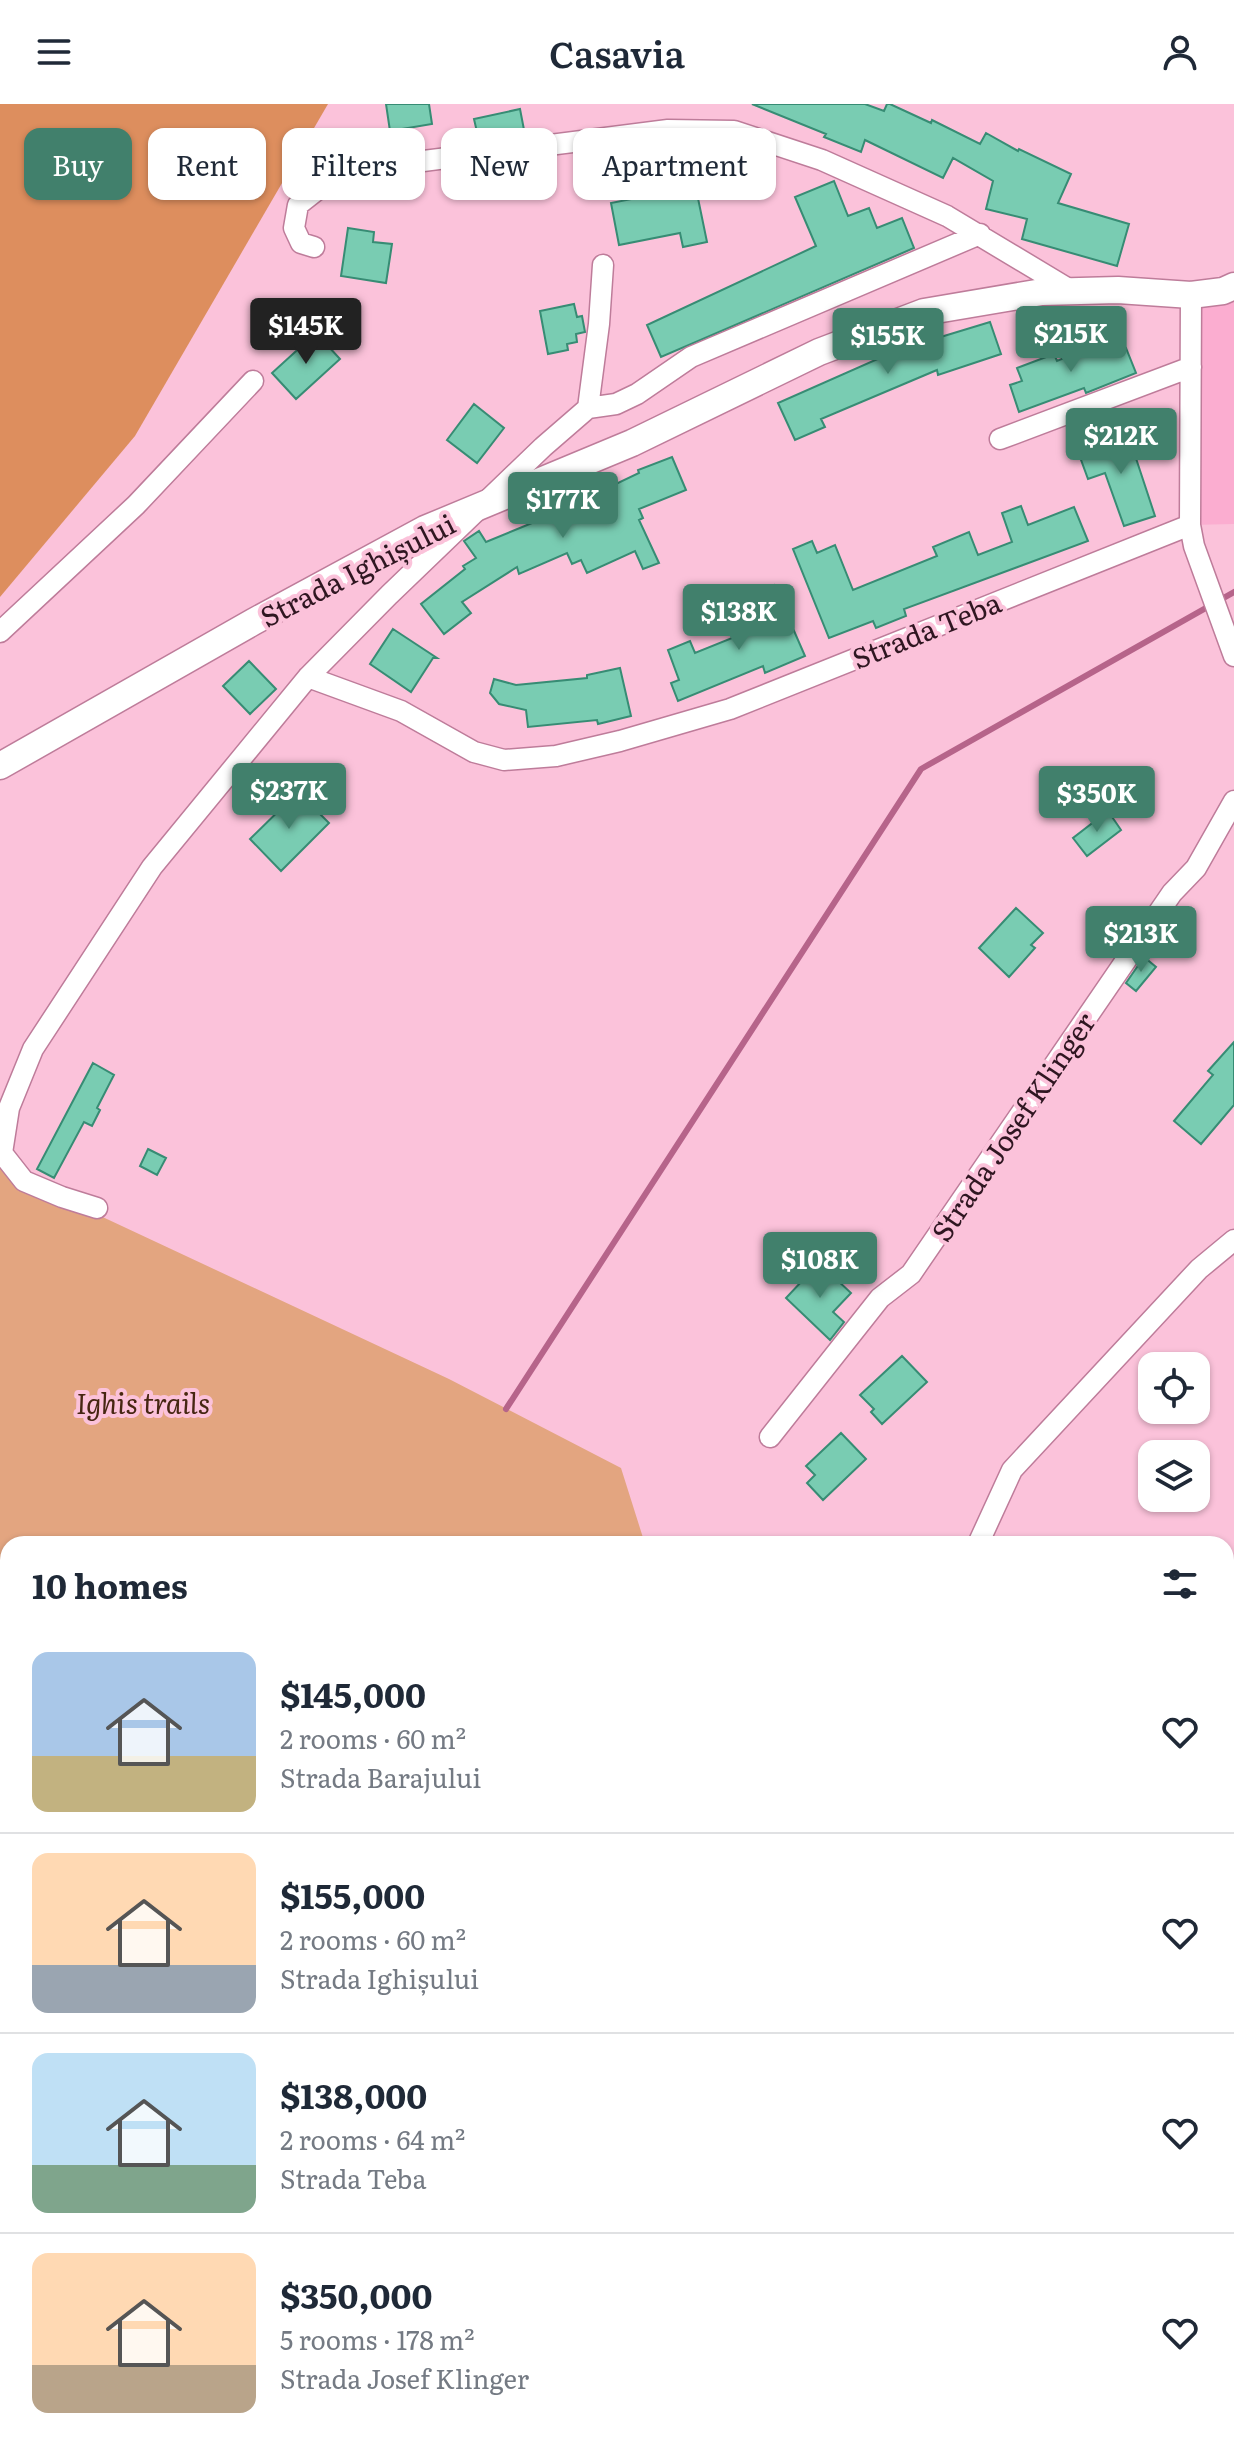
<!DOCTYPE html>
<meta charset="utf-8">
<style>
:root{--surface:#fff;--page:#f2f2f3;--text:#1f2937;--muted:#747a83;--line:#e0e1e3;--accent:#41806c}
body{margin:0;font-family:Literata,serif;background:var(--page);color:var(--text);height:100vh;display:flex;flex-direction:column;font-size:30px;white-space:nowrap}
*{box-sizing:border-box;margin:0}
p{font-size:26px;color:var(--muted)}
.icon{flex:none;width:44px;height:44px;fill:none;stroke:currentColor;stroke-width:2;stroke-linecap:round;stroke-linejoin:round}
.map{position:relative;flex:1;overflow:hidden}
.panel{position:absolute;left:0px;top:1432px;width:1234px;height:914px;display:flex;flex-direction:column;background:var(--surface);border-radius:24px 24px 0 0;box-shadow:0 2px 6px #0004}
.panel>*{flex:none}
.hud{position:absolute;left:24px;top:24px;width:800px;height:72px;display:flex;gap:16px}
.buttons{position:absolute;left:1138px;top:1248px;display:grid;gap:16px}
.buttons a{display:grid;place-items:center;width:72px;height:72px;border-radius:16px;background:var(--surface);box-shadow:0 2px 6px #0004;font-size:40px}
.price{position:absolute;translate:-50% -68px;padding:0 18px;border-radius:8px;background:var(--accent);color:#fff;font-size:26px;line-height:52px;filter:drop-shadow(0 2px 4px #0008)}
.price::after{content:'';position:absolute;left:50%;top:48px;width:24px;height:18px;margin-left:-12px;background:inherit;clip-path:polygon(0 0,100% 0,50% 100%)}
.price.active{background:#222;color:#fff}
ul{padding:0;list-style:none}
li{display:flex;align-items:center;gap:24px;height:200px;padding:0 32px}
li+li{border-top:2px solid var(--line)}
li span{display:grid;place-items:center;flex:none;width:224px;height:160px;border-radius:16px;color:#555}
li>.icon{margin-inline-start:auto}
span .icon{width:96px;height:96px;fill:#fffc;stroke-width:1}
li b{font-size:34px}
h2{display:flex;justify-content:space-between;align-items:center;height:96px;padding:0 32px;font-size:34px}
.pill{padding:0 28px;border-radius:16px;background:var(--surface);box-shadow:0 2px 6px #0004;font-size:28px;line-height:72px}
.pill.active{background:var(--accent);color:#fff}
header{display:flex;justify-content:space-between;align-items:center;height:104px;padding:0 32px;background:var(--surface);font-size:36px;font-weight:600}
.map>svg:first-child{display:block}
</style>
<header><svg class="icon" aria-label="menu" viewBox="0 0 24 24"><path d="M4 6h16M4 12h16M4 18h16"/></svg>Casavia<svg class="icon" aria-label="person" viewBox="0 0 24 24"><circle cx="12" cy="8" r="4"/><path d="M4 21q1-7 8-7t8 7"/></svg></header>
<div class="map">
<svg width="1234" height="2345" viewBox="0 0 1234 2345">
<rect width="100%" height="100%" fill="#fbc2da"/>
<path fill="#fbadd0" d="M 1234,182 L 1234,420 L 1190,421 L 1191,191 Z"/>
<path fill="#e3a580" d="M 0,1060 L 62,1094 L 449,1275 L 621,1364 L 645,1440 L 8,1440 L 8,1673 L 0,1669 Z"/>
<path fill="#dd8e5e" d="M 0,0 L 328,0 L 135,332 L 0,493 Z"/>
<path fill="#b6648a" d="M 0,1669 L 8,1673 L 8,2338 L 284,2338 L 282,2345 L 0,2345 Z"/>
<g fill="none" stroke-linecap="round" stroke-linejoin="round">
<path stroke="#b6648a" stroke-width="6" d="M 506,1305 L 921,665 L 1234,488"/>
</g>
<path fill="#79ccb2" stroke="#378c74" stroke-width="2" d="M 386,0 L 429,0 L 432,20 L 390,27 Z
M 752,0 L 865,0 L 884,7 L 887,0 L 890,0 L 931,19 L 932,16 L 980,40 L 986,29 L 1018,47 L 1019,45 L 1071,70 L 1058,99 L 1129,120 L 1117,162 L 1022,135 L 1027,115 L 986,105 L 993,77 L 953,54 L 943,74 L 865,36 L 861,48 L 824,33 L 826,30 Z
M 520,5 L 525,31 L 479,37 L 474,15 Z
M 693,70 L 707,138 L 683,143 L 680,129 L 619,141 L 611,99 L 672,87 L 669,75 Z
M 834,77 L 848,112 L 869,104 L 877,124 L 902,114 L 914,144 L 661,253 L 647,221 L 816,142 L 795,93 Z
M 348,124 L 374,128 L 373,138 L 392,140 L 386,179 L 341,172 Z
M 574,200 L 577,213 L 582,212 L 585,228 L 576,230 L 577,238 L 567,240 L 568,246 L 548,250 L 540,207 Z
M 990,218 L 1001,250 L 938,271 L 937,266 L 821,315 L 825,323 L 795,336 L 778,299 L 880,254 L 879,251 L 909,238 L 911,242 Z
M 316,229 L 340,255 L 296,295 L 272,269 Z
M 1113,234 L 1119,247 L 1126,244 L 1136,269 L 1086,289 L 1084,284 L 1019,308 L 1010,281 L 1022,277 L 1017,264 L 1054,250 L 1057,257 Z
M 474,300 L 504,324 L 477,359 L 447,336 Z
M 1125,321 L 1155,412 L 1124,422 L 1105,369 L 1088,375 L 1080,353 L 1107,344 L 1102,329 Z
M 672,353 L 686,386 L 639,405 L 643,414 L 639,416 L 659,459 L 643,465 L 635,447 L 587,469 L 581,456 L 572,460 L 567,449 L 519,470 L 517,463 L 462,498 L 471,509 L 444,530 L 421,500 L 465,465 L 463,462 L 476,454 L 464,437 L 479,427 L 486,438 L 549,412 L 639,369 L 638,366 Z
M 1021,402 L 1028,421 L 1074,403 L 1088,437 L 904,505 L 906,512 L 876,524 L 873,517 L 829,534 L 793,445 L 812,437 L 817,449 L 835,441 L 853,486 L 937,452 L 933,443 L 969,428 L 978,451 L 1012,438 L 1002,409 Z
M 774,481 L 805,552 L 765,569 L 763,562 L 678,597 L 671,579 L 679,576 L 668,546 L 690,537 L 695,549 L 762,522 L 757,510 L 767,506 L 758,487 Z
M 393,525 L 437,554 L 433,554 L 411,588 L 370,560 Z
M 249,557 L 276,585 L 250,610 L 223,582 Z
M 620,564 L 631,612 L 598,620 L 597,616 L 528,623 L 526,606 L 499,600 L 490,589 L 494,575 L 516,581 L 587,574 L 587,571 Z
M 298,688 L 329,719 L 281,767 L 250,735 Z
M 1108,707 L 1121,726 L 1087,752 L 1073,734 Z
M 1016,804 L 1043,829 L 1031,841 L 1035,844 L 1009,873 L 979,844 Z
M 1144,853 L 1156,863 L 1136,887 L 1126,879 Z
M 1234,938 L 1234,1001 L 1201,1040 L 1174,1017 L 1213,971 L 1208,967 Z
M 93,959 L 114,971 L 97,1004 L 100,1006 L 92,1022 L 84,1018 L 54,1074 L 37,1065 Z
M 148,1045 L 166,1054 L 157,1071 L 140,1062 Z
M 819,1159 L 851,1189 L 833,1208 L 844,1218 L 830,1236 L 786,1194 Z
M 902,1252 L 927,1278 L 882,1320 L 871,1308 L 874,1305 L 860,1291 Z
M 841,1329 L 866,1355 L 823,1396 L 807,1379 L 815,1371 L 806,1362 Z"/>
<g fill="none" stroke-linecap="round" stroke-linejoin="round">
<g stroke="#be7c9a" stroke-width="23">
<path id="street" d="M 314,143 L 301,139 L 294,124 L 298,101 L 326,79 L 384,62 L 668,26 L 734,27 L 822,56 L 947,112 L 1072,187
M 1191,191 L 1190,421 L 1194,442 L 1234,552
M 588,304 L 599,220 L 603,161
M 1000,335 L 1191,263
M 0,528 L 136,401 L 253,277
M 308,573 L 401,607 L 474,648 L 504,656 L 556,652 L 620,637 L 730,605 L 1190,421
M 97,1104 L 62,1093 L 24,1077 L 2,1049 L 9,1004 L 33,945 L 152,763 L 308,573 L 389,491 L 543,343 L 588,304 L 616,300 L 637,290 L 691,253 L 980,130
M 770,1333 L 880,1194 L 911,1170 L 1172,789 L 1196,764 L 1234,697
M 978,1440 L 1012,1366 L 1199,1165 L 1234,1136
M 1226,1607 L 1234,1591
M 1226,2300 L 1231,2295 L 1234,2299
M 1184,2345 L 1191,2338"/>
</g>
<g stroke="#be7c9a" stroke-width="29">
<path id="secondary" d="M 0,662 L 253,518 L 425,425 L 632,339 L 819,248 L 924,208 L 1042,188 L 1118,186 L 1191,191 L 1223,187 L 1234,182"/>
</g>
<use href="#street" stroke="#fff" stroke-width="20"/>
<use href="#secondary" stroke="#fff" stroke-width="26"/>
</g>
<g text-anchor="middle" dominant-baseline="central" stroke-width="8" stroke-linejoin="round" paint-order="stroke">
<g font-size="28" fill="#2f1621" stroke="#fbc2da">
<text transform="translate(357 465) rotate(-27)">Strada Ighișului</text>
<text transform="translate(926 525) rotate(-22)">Strada Teba</text>
<text transform="translate(1012 1022) rotate(-56)">Strada Josef Klinger</text>
</g>
<g font-size="28" font-style="italic" fill="#462612" stroke="#fbc2da">
<text x="143" y="1298">Ighis trails</text>
</g>
</g>
</svg>
<div class="buttons">
<a><svg class="icon" aria-label="locate" viewBox="0 0 24 24"><circle cx="12" cy="12" r="6"/><path d="M12 2v4M12 18v4M2 12h4M18 12h4"/></svg></a>
<a><svg class="icon" aria-label="layers" viewBox="0 0 24 24"><path d="M12 4l9 5-9 5-9-5zM3 14l9 5 9-5"/></svg></a>
</div>
<b class="price active" style="left:306px;top:262px">$145K</b>
<b class="price" style="left:1071px;top:270px">$215K</b>
<b class="price" style="left:888px;top:272px">$155K</b>
<b class="price" style="left:1121px;top:372px">$212K</b>
<b class="price" style="left:563px;top:436px">$177K</b>
<b class="price" style="left:739px;top:548px">$138K</b>
<b class="price" style="left:289px;top:727px">$237K</b>
<b class="price" style="left:1097px;top:730px">$350K</b>
<b class="price" style="left:1141px;top:870px">$213K</b>
<b class="price" style="left:820px;top:1196px">$108K</b>
<div class="hud">
<a class="pill active">Buy</a>
<a class="pill">Rent</a>
<a class="pill">Filters</a>
<a class="pill">New</a>
<a class="pill">Apartment</a>
</div>
<section class="panel">
<h2>10 homes<svg class="icon" aria-label="filters" viewBox="0 0 24 24"><path d="M4 7h16M4 17h16"/><circle cx="9" cy="7" r="2"/><circle cx="15" cy="17" r="2"/></svg></h2>
<ul>
<li><span style="background:linear-gradient(#a9c7e8 65%,#c2b280 0)"><svg class="icon" aria-label="home" viewBox="0 0 24 24"><path d="M3 11l9-7 9 7M6 9v11h12V9"/></svg></span><div><b>$145,000</b><p>2 rooms · 60 m²</p><p>Strada Barajului</p></div><svg class="icon" aria-label="heart" viewBox="0 0 24 24"><path d="M12 20l-8-8c-3-5 5-10 8-4 3-6 11-1 8 4z"/></svg></li>
<li><span style="background:linear-gradient(#ffd9b3 70%,#9aa5b1 0)"><svg class="icon" aria-label="home" viewBox="0 0 24 24"><path d="M3 11l9-7 9 7M6 9v11h12V9"/></svg></span><div><b>$155,000</b><p>2 rooms · 60 m²</p><p>Strada Ighișului</p></div><svg class="icon" aria-label="heart" viewBox="0 0 24 24"><path d="M12 20l-8-8c-3-5 5-10 8-4 3-6 11-1 8 4z"/></svg></li>
<li><span style="background:linear-gradient(#bfe0f5 70%,#7fa58c 0)"><svg class="icon" aria-label="home" viewBox="0 0 24 24"><path d="M3 11l9-7 9 7M6 9v11h12V9"/></svg></span><div><b>$138,000</b><p>2 rooms · 64 m²</p><p>Strada Teba</p></div><svg class="icon" aria-label="heart" viewBox="0 0 24 24"><path d="M12 20l-8-8c-3-5 5-10 8-4 3-6 11-1 8 4z"/></svg></li>
<li><span style="background:linear-gradient(#ffd9b3 70%,#b9a48a 0)"><svg class="icon" aria-label="home" viewBox="0 0 24 24"><path d="M3 11l9-7 9 7M6 9v11h12V9"/></svg></span><div><b>$350,000</b><p>5 rooms · 178 m²</p><p>Strada Josef Klinger</p></div><svg class="icon" aria-label="heart" viewBox="0 0 24 24"><path d="M12 20l-8-8c-3-5 5-10 8-4 3-6 11-1 8 4z"/></svg></li>
</ul>
</section>
</div>
